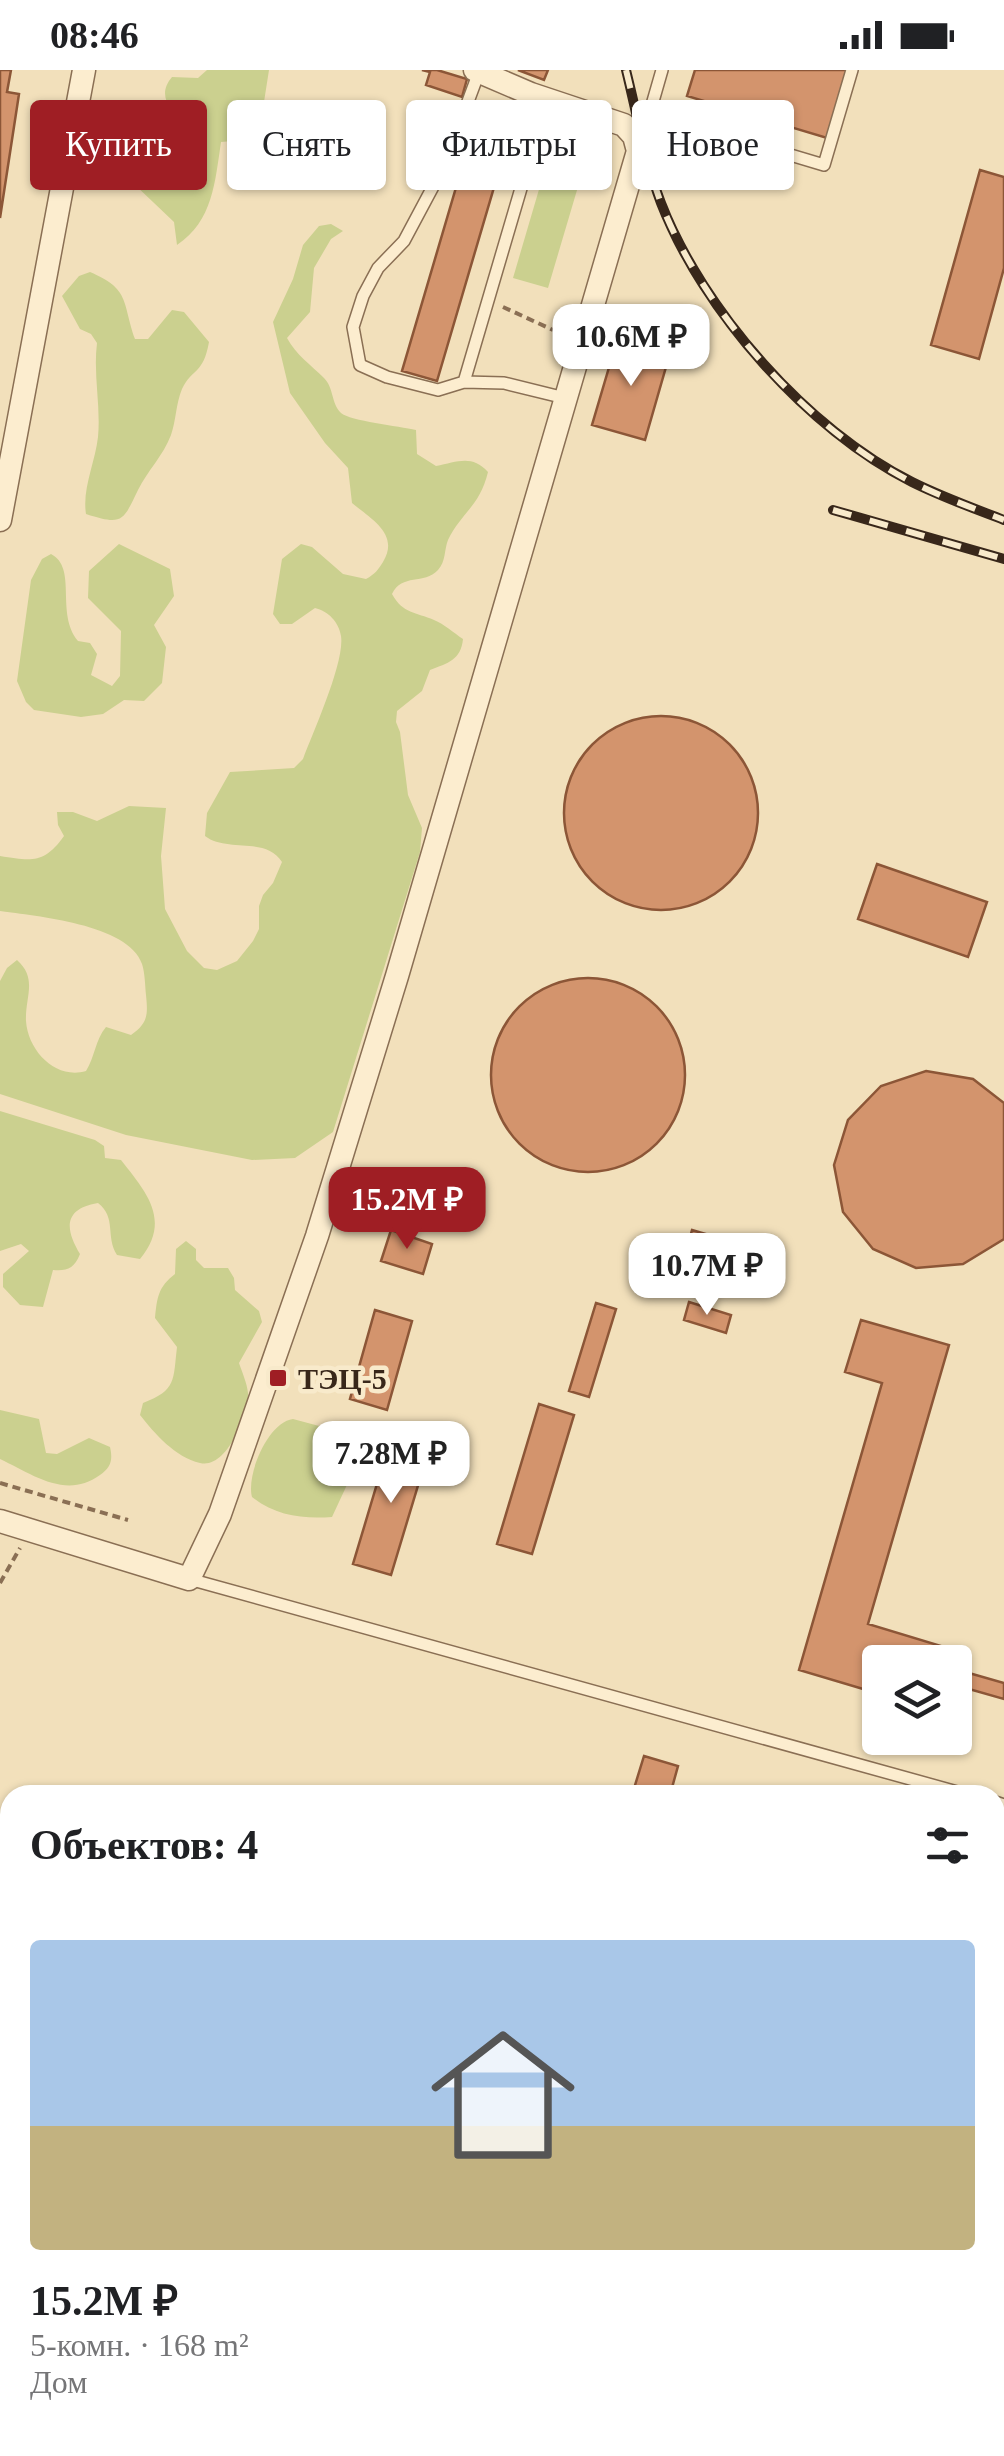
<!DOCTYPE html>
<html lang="ru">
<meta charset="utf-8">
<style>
:root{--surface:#fff;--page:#f2f2f2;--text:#202124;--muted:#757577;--line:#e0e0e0;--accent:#9f1e24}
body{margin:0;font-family:Georgia,serif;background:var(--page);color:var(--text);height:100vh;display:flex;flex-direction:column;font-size:38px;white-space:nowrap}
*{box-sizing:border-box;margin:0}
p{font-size:32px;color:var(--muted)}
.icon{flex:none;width:55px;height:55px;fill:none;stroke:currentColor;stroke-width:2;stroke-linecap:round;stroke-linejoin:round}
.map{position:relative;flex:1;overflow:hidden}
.details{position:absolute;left:0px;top:1715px;width:1005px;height:672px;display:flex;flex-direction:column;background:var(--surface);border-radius:30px 30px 0 0;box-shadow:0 2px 8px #0004}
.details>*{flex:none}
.guide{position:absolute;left:30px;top:30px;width:945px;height:90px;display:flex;gap:20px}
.fabs{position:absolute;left:862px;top:1575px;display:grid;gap:20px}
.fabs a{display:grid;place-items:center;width:110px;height:110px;border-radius:10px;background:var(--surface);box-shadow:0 2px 8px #0004;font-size:50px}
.price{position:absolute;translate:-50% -85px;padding:0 22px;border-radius:20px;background:#fff;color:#222;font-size:32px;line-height:65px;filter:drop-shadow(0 2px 5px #0008)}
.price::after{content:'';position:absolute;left:50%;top:60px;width:30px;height:22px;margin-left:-15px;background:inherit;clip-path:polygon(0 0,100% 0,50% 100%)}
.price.active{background:var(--accent);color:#fff}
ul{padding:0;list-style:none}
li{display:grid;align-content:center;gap:20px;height:530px;padding:0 30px}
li+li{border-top:2px solid var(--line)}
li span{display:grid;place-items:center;height:310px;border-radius:10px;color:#555}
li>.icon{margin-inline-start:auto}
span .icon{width:180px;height:180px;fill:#fffc;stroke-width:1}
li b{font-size:42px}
h2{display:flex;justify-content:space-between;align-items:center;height:120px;padding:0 30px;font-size:42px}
.pill{padding:0 35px;border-radius:10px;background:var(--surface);box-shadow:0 2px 8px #0004;font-size:35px;line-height:90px}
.pill.active{background:var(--accent);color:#fff}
.status{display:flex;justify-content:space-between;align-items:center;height:70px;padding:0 50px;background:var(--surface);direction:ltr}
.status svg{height:28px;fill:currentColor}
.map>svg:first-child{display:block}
</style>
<div class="status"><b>08:46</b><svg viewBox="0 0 49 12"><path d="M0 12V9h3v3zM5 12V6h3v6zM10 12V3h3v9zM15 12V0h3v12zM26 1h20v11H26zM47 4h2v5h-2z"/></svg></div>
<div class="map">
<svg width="1004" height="2386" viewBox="0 0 1004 2386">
<rect width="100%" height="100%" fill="#f2e0bb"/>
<path fill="#cbd08f" d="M 207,0 L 269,0 L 261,51 L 244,70 L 221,72 C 215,112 213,151 177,175 L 174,152 L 133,113 L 129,87 L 139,78 L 163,83 L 180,68 L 183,57 C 171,39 156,26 172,7 L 198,8 Z
M 545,99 L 580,110 L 548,218 L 513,208 Z
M 331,154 L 343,161 L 331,169 L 314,198 L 310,242 L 287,268 C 296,285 311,295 324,308 C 334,318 331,333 341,343 C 350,351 399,356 416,360 L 417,384 L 436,396 C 457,392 472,384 488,402 C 480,436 461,443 448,470 C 444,480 446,491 438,500 C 424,515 402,503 392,524 C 403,544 416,542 434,550 C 444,554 454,563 463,569 C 461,590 448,593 430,600 L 422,621 L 397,641 L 396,652 L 400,662 L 408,725 L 422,758 L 420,782 L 333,1062 L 295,1088 L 252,1090 L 126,1065 L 0,1024 L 0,911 L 7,898 L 17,890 C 38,909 25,926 26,951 C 28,981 56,1010 86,1001 C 95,987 95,970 106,957 L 131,965 C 148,953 148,945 146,925 C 145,915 145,903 142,894 C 129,854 35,846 0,841 L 0,786 C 32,791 44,794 64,766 L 58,755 L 57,742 L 73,742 L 97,751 L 129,736 L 166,738 L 161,786 L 165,839 L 187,881 L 204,898 L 217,900 L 237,891 L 253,871 L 259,859 L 259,836 L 263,825 L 273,813 L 282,792 C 266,766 227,783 205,766 L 207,743 L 230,702 L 294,698 L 303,689 C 313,662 345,592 341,566 C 339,552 328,541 315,538 L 292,554 L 280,554 L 273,544 L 282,489 L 301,474 L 312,477 L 343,504 L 366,509 C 375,504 378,500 383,492 C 400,464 371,449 352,433 L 348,398 L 325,373 L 290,323 L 273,252 L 293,209 L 303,175 L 319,156 Z
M 90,202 C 130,219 122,231 135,269 L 148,269 L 172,240 L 184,242 L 209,272 C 203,305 193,297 182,319 C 176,333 176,351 171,365 C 163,386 148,400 138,420 C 123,451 123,456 86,444 C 82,419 95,393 98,367 C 101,336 93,305 97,273 L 91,264 L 80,259 L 62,226 L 79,206 Z
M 119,474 L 170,499 L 174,526 L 154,555 L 166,577 L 162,613 L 144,631 L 124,630 L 103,644 L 81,647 L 34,640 L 26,632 L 17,611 L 31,510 L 42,489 L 51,484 C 78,498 55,543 78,571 L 90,573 L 97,584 L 91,605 L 112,616 L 120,606 L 121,561 L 88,528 L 89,501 Z
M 0,1041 L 95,1070 L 104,1076 L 105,1088 L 121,1090 C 146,1122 172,1150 140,1189 L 117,1185 C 105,1166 117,1148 98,1133 C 63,1139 65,1159 80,1184 C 74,1199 67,1201 53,1200 L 43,1237 L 20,1235 L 3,1217 L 3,1204 L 29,1181 L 21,1174 L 0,1181 Z
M 186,1171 L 196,1179 L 196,1190 L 204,1198 L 228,1198 L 234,1208 L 235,1220 L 259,1241 L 262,1252 L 239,1293 C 242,1302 247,1313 248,1323 C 249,1343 227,1400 200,1393 C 175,1387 155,1364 140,1345 L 143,1333 C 177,1320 173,1310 177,1277 L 155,1248 C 157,1228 158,1217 175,1204 L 176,1179 Z
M 0,1340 L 39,1349 L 46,1383 L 57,1384 L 89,1368 L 110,1377 C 113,1390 111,1397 100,1405 C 66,1430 32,1404 0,1389 Z
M 293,1349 L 360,1367 L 359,1389 L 332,1447 C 303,1449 275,1446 252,1427 C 246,1405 268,1352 293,1349 Z"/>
<path fill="#d3946d" stroke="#8c5637" stroke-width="2.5" d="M 0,0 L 11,0 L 7,22 L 19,24 L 0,148 Z
M 422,0 L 437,0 L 467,9 L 462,27 L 426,15 L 430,2 Z
M 518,0 L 548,0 L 544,10 Z
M 695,0 L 847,0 L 827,68 L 687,26 Z
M 480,36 L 515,46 L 437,311 L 402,301 Z
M 980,100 L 1004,107 L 1004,198 L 979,289 L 931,275 Z
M 618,267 L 670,283 L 645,370 L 592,355 Z
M564 743a97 97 0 1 1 194 0a97 97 0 1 1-194 0Z
M 877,794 L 987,832 L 968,887 L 858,849 Z
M491 1005a97 97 0 1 1 194 0a97 97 0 1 1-194 0Z
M 926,1001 L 973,1009 L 1004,1033 L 1004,1169 L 963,1194 L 916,1198 L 873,1179 L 843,1142 L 834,1095 L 848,1050 L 881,1016 Z
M 391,1160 L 432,1174 L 423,1204 L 381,1191 Z
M 692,1160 L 760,1180 L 752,1209 L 684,1189 Z
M 689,1232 L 731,1245 L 726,1263 L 684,1250 Z
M 596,1233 L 616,1239 L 589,1327 L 569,1321 Z
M 375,1240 L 412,1251 L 387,1340 L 350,1329 Z
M 861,1250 L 949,1275 L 868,1554 L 941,1576 L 936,1592 L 880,1592 L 880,1624 L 799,1600 L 882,1313 L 845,1302 Z
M 539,1334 L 574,1345 L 532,1484 L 497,1474 Z
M 391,1367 L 429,1379 L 391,1505 L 353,1494 Z
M 955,1599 L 1004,1613 L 1004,1629 L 955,1615 Z
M 644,1686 L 678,1696 L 670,1725 L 632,1725 Z
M 995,1914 L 1004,1917 L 1004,1963 L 995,1994 Z
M 443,2378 L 884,2378 L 881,2386 L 440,2386 Z"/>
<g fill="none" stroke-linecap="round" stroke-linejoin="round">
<g stroke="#8a6f54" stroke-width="14">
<path id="lane" d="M 479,2 L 444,96 L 404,171 L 378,198 L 363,226 L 353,257 L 360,295 L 387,307 L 438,320 L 464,312 L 504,313 L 565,328
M 676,51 L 824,95 L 852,0
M 641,73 L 662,0
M 464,312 L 537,64
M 189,1509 L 968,1725
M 995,1732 L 1004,1735"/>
</g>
<g stroke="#8a6f54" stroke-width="25">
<path id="street" d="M 0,450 L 84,0
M 0,1451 L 189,1509 L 220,1444 L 317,1166 L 397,906 L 638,81 L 634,66 L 624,55 L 531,24 L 475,0"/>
</g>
<path stroke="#8a6f54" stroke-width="4" stroke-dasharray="8 5" stroke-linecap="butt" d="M 503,237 L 553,260
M 0,1413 L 128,1450
M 0,1513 L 20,1478"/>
<use href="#lane" stroke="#fcedcf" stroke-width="11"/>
<use href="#street" stroke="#fcedcf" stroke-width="22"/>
<g stroke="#38271a" stroke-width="10">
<path id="rail" d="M 626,0 C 637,44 645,91 661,133 C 703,241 808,360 912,412 C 942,427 973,438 1004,450
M 833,440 L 1004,489"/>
</g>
<use href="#rail" stroke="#f8eacb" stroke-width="6" stroke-dasharray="19" stroke-linecap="butt"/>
</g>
<rect fill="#9f1e24" stroke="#f8eacb" stroke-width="4" x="268" y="1298" width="20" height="20" rx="5"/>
<g text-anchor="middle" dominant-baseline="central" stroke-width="9" stroke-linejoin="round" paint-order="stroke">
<g font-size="30" font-weight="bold" fill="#38271a" stroke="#f8eacb" text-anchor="start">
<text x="298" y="1308">ТЭЦ-5</text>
</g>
</g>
</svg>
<div class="fabs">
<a><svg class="icon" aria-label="layers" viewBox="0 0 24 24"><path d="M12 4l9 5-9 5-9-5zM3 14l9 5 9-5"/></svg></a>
</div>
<b class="price" style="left:631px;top:319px">10.6M ₽</b>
<b class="price active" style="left:407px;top:1182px">15.2M ₽</b>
<b class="price" style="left:707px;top:1248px">10.7M ₽</b>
<b class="price" style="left:391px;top:1436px">7.28M ₽</b>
<div class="guide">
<a class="pill active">Купить</a>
<a class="pill">Снять</a>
<a class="pill">Фильтры</a>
<a class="pill">Новое</a>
</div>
<section class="details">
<h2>Объектов: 4<svg class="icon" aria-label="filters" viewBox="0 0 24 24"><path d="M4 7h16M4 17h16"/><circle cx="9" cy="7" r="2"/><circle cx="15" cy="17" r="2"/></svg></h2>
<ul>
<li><span style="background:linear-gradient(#a9c7e8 60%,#c2b280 0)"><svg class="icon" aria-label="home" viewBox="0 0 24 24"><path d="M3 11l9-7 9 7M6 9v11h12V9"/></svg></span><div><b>15.2M ₽</b><p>5-комн. · 168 m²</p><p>Дом</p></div></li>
</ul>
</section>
</div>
